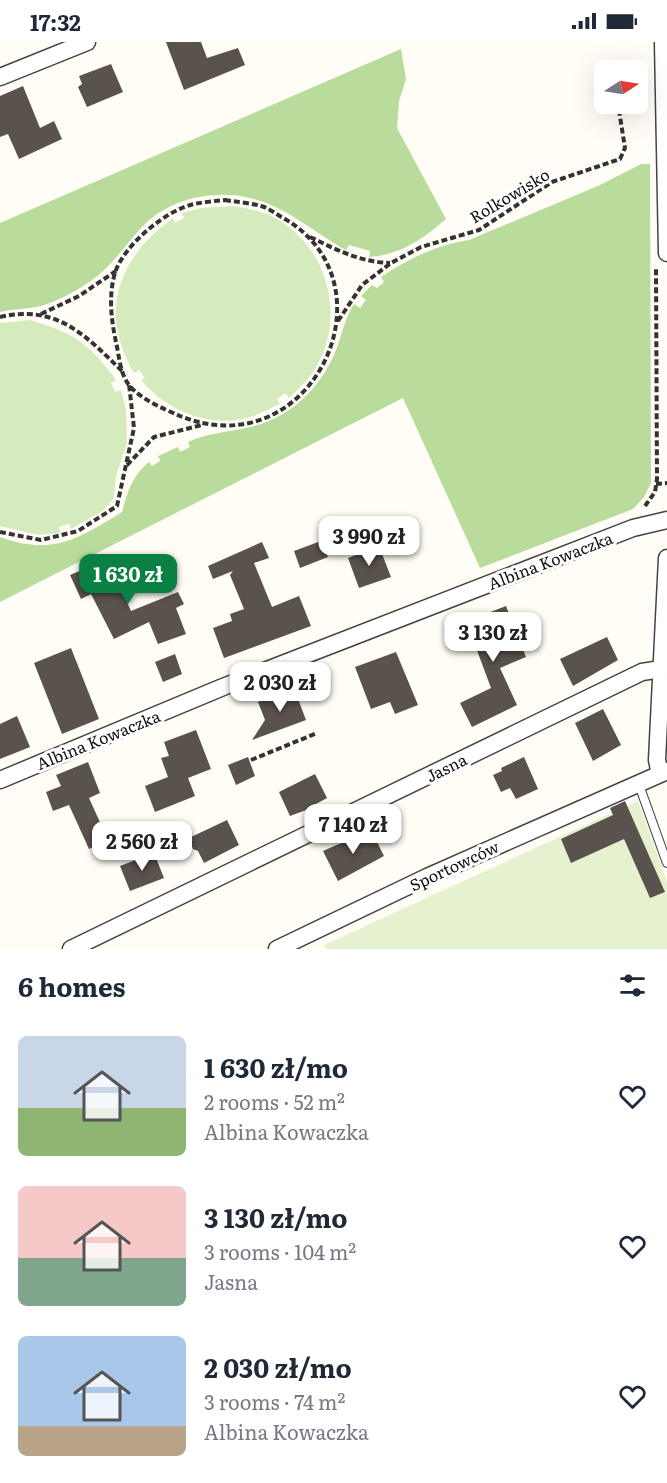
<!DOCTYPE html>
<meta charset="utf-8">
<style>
:root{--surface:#fff;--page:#f6f6f7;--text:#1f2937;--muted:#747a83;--accent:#0b8043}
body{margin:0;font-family:Literata,serif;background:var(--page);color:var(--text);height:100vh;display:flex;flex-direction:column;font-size:22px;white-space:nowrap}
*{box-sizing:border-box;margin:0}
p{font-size:20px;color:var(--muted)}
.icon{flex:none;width:33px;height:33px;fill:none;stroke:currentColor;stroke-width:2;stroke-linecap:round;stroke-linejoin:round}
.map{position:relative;height:907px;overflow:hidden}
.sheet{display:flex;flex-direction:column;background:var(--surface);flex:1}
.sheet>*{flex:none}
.needle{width:39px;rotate:78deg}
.controls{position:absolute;left:594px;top:18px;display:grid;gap:12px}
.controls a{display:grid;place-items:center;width:54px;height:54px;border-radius:9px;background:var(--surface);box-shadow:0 6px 24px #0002;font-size:30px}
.price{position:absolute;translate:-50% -51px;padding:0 14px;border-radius:12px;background:#fff;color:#222;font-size:20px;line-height:39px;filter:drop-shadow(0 2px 3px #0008)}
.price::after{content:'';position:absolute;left:50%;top:36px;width:18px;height:14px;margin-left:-9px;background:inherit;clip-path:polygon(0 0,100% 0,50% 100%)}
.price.on{background:var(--accent);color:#fff}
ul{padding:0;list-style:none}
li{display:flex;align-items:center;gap:18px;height:150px;padding:0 18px}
li span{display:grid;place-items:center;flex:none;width:168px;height:120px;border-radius:9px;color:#555}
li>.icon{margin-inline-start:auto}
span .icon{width:72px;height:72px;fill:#fffc;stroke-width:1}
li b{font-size:26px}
h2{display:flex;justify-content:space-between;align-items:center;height:72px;padding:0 18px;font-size:26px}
.status{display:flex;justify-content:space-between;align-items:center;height:42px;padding:0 30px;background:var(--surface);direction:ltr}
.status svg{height:16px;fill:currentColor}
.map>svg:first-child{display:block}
</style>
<div class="status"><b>17:32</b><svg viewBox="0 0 49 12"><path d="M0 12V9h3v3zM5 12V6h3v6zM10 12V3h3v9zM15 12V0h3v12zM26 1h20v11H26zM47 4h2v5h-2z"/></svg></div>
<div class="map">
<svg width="667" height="907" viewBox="0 0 667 907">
<rect width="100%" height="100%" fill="#fffdf5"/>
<path fill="#d5ebbd" d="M 233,164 C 245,166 258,168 269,173 C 325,198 348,272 316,325 C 309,337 299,346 289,356 L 285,351 L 277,357 L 280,362 C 270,366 260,372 250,375 C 210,387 167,369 141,338 L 145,336 L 139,328 L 135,331 L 131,327 C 127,317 122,307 119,296 C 106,245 134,204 173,176 L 175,181 L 184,176 L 182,171 L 201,166 Z
M 30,278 C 75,291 88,301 116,338 L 111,341 L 115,350 L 121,348 L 126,367 L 127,401 L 116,434 L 114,456 L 104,468 L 71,487 L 69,482 L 59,485 L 61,491 L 38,493 L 0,484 L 0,281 Z"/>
<path fill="#b9dc9c" d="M 401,7 L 406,37 L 399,59 L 397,86 L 446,177 C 423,197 400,213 369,215 L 370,209 L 349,203 L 346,208 C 316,192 288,166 254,157 C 217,146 167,156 140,187 C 123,206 109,228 86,242 C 73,251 52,262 36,265 C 24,267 12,267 0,270 L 0,181 Z
M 641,122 L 650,122 L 651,441 L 644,455 L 633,467 L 480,526 L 403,356 L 0,560 L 0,495 C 53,514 78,497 122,470 C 128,449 132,434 149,420 L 152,424 L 160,419 L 158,414 L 178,405 L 180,410 L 190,405 L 188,400 C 208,391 229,390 250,385 C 286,377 313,353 330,321 C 341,302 342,280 354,262 L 360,266 L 366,258 L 361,254 L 372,243 L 377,246 L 384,240 L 381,235 C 408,217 436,203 469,198 L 600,143 Z"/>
<path fill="#e6f2cf" d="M 638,759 L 667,840 L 667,907 L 326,907 L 324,903 Z"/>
<path fill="#5a524d" d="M 166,0 L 201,0 L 207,16 L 238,6 L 245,23 L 184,48 Z
M 111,22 L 123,50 L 87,65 L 78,45 L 82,42 L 79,34 Z
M 23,44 L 40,86 L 54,79 L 62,97 L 19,117 L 8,92 L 0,95 L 0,54 Z
M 321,499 L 328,515 L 300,526 L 294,509 Z
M 262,500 L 269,516 L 254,521 L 272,565 L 299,554 L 311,584 L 224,616 L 213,586 L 232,579 L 230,572 L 244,567 L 230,533 L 233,529 L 213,537 L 208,524 Z
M 379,504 L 391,535 L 359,546 L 348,516 Z
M 108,517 L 131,569 L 178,550 L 184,562 L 176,566 L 186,592 L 158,602 L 149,580 L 114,597 L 91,552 L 81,557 L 70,533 Z
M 506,564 L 526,615 L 500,626 L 517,663 L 472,685 L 460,661 L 491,646 L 472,595 L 468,597 L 462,581 Z
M 607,595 L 618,618 L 573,644 L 560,617 Z
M 71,606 L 99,677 L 62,692 L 34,621 Z
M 396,610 L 418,663 L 395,672 L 390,660 L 371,667 L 355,625 Z
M 175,612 L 182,632 L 163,640 L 155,620 Z
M 289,648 L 290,651 L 295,649 L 306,678 L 252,698 L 265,678 L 258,660 Z
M 603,667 L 621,703 L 593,719 L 575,681 Z
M 17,674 L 30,705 L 0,717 L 0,682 Z
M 196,688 L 211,727 L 188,736 L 195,754 L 155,770 L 145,744 L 168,735 L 161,716 L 169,714 L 164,700 Z
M 248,715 L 255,734 L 236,743 L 228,723 Z
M 524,715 L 538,747 L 516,757 L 510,746 L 501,750 L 493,733 L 502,729 L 501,726 Z
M 88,720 L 100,751 L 89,756 L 108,798 L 89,807 L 69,763 L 53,769 L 46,750 L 61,744 L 56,733 Z
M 315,732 L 327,756 L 316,762 L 317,764 L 290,774 L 279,750 Z
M 625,759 L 665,850 L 650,856 L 624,797 L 571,821 L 561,797 L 613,773 L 610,766 Z
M 227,778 L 239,803 L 204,821 L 198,809 L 193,807 L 189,796 Z
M 371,788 L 384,814 L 338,839 L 323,809 Z
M 154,811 L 164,836 L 130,849 L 120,824 Z"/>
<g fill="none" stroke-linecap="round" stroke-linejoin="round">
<g stroke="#444" stroke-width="10">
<path id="service" d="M 638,740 L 667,821"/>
</g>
<g stroke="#444" stroke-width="19">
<path id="minor" d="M 663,0 L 667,211
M 0,35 L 87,0
M 660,732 L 657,718 L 667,516
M 0,738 L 223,645 L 633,486 L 667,478
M 71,907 L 642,630 L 661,627
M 277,907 L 427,835 L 667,729"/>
</g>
<path stroke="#333" stroke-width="4" stroke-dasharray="6 3" stroke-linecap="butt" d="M 225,158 C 237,160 250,161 261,164 C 269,166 277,173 285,177 C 398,244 311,427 180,374 C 164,367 140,357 129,343 C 120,332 119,313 116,300 C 111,277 108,251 116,228 C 126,202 166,168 194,162 C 204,160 215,159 225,158 Z
M 310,195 C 337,208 360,220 390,221
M 41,272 L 79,254 L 116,229
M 0,275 C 57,262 85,293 123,330
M 338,279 L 362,243 L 391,221 L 421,205 L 479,188 L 552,140 L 620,117 L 625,106 L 618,62
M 127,423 L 154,395 L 202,383
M 656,442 L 667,441
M 645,464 L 655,450 L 657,437 L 656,226
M 0,490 L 41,498 L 78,489 L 117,464 L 134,386 L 129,342
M 251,718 L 317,691"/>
<use href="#service" stroke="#fff" stroke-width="8"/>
<use href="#minor" stroke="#fff" stroke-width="16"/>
</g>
<g text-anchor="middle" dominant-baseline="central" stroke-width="6" stroke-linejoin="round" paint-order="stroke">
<g font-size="16" fill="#111" stroke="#fff">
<text transform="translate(509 153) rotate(-31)">Rolkowisko</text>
<text transform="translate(550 518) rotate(-21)">Albina Kowaczka</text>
<text transform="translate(98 697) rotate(-22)">Albina Kowaczka</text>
<text transform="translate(446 725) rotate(-26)">Jasna</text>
<text transform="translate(454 823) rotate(-25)">Sportowców</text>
</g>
</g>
</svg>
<div class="controls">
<a><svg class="needle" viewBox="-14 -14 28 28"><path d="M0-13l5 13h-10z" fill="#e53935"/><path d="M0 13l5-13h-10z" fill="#747a83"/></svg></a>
</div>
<b class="price" style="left:369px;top:525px">3 990 zł</b>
<b class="price on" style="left:128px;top:563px">1 630 zł</b>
<b class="price" style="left:493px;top:621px">3 130 zł</b>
<b class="price" style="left:280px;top:671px">2 030 zł</b>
<b class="price" style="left:353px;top:813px">7 140 zł</b>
<b class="price" style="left:142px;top:830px">2 560 zł</b>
</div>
<section class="sheet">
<h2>6 homes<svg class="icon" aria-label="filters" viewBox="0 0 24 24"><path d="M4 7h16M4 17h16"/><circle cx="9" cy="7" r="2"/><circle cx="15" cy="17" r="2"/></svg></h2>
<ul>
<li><span style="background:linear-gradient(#c9d6e8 60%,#8fb573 0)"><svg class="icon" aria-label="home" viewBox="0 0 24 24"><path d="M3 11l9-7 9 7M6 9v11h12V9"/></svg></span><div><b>1 630 zł/mo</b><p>2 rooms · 52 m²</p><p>Albina Kowaczka</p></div><svg class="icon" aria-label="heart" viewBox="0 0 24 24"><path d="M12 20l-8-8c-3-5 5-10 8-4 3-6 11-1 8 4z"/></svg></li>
<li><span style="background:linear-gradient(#f6c9c9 60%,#7fa58c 0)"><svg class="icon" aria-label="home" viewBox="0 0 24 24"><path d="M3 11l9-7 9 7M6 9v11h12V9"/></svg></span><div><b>3 130 zł/mo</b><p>3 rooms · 104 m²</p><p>Jasna</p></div><svg class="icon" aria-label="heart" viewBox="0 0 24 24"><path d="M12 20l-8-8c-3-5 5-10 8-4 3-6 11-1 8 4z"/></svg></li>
<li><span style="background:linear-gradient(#a9c7e8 75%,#b9a48a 0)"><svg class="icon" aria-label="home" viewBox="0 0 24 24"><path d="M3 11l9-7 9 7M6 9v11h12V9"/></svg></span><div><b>2 030 zł/mo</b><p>3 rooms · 74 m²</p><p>Albina Kowaczka</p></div><svg class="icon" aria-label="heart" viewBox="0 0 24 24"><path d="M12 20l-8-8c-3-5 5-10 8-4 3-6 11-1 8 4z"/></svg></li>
</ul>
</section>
